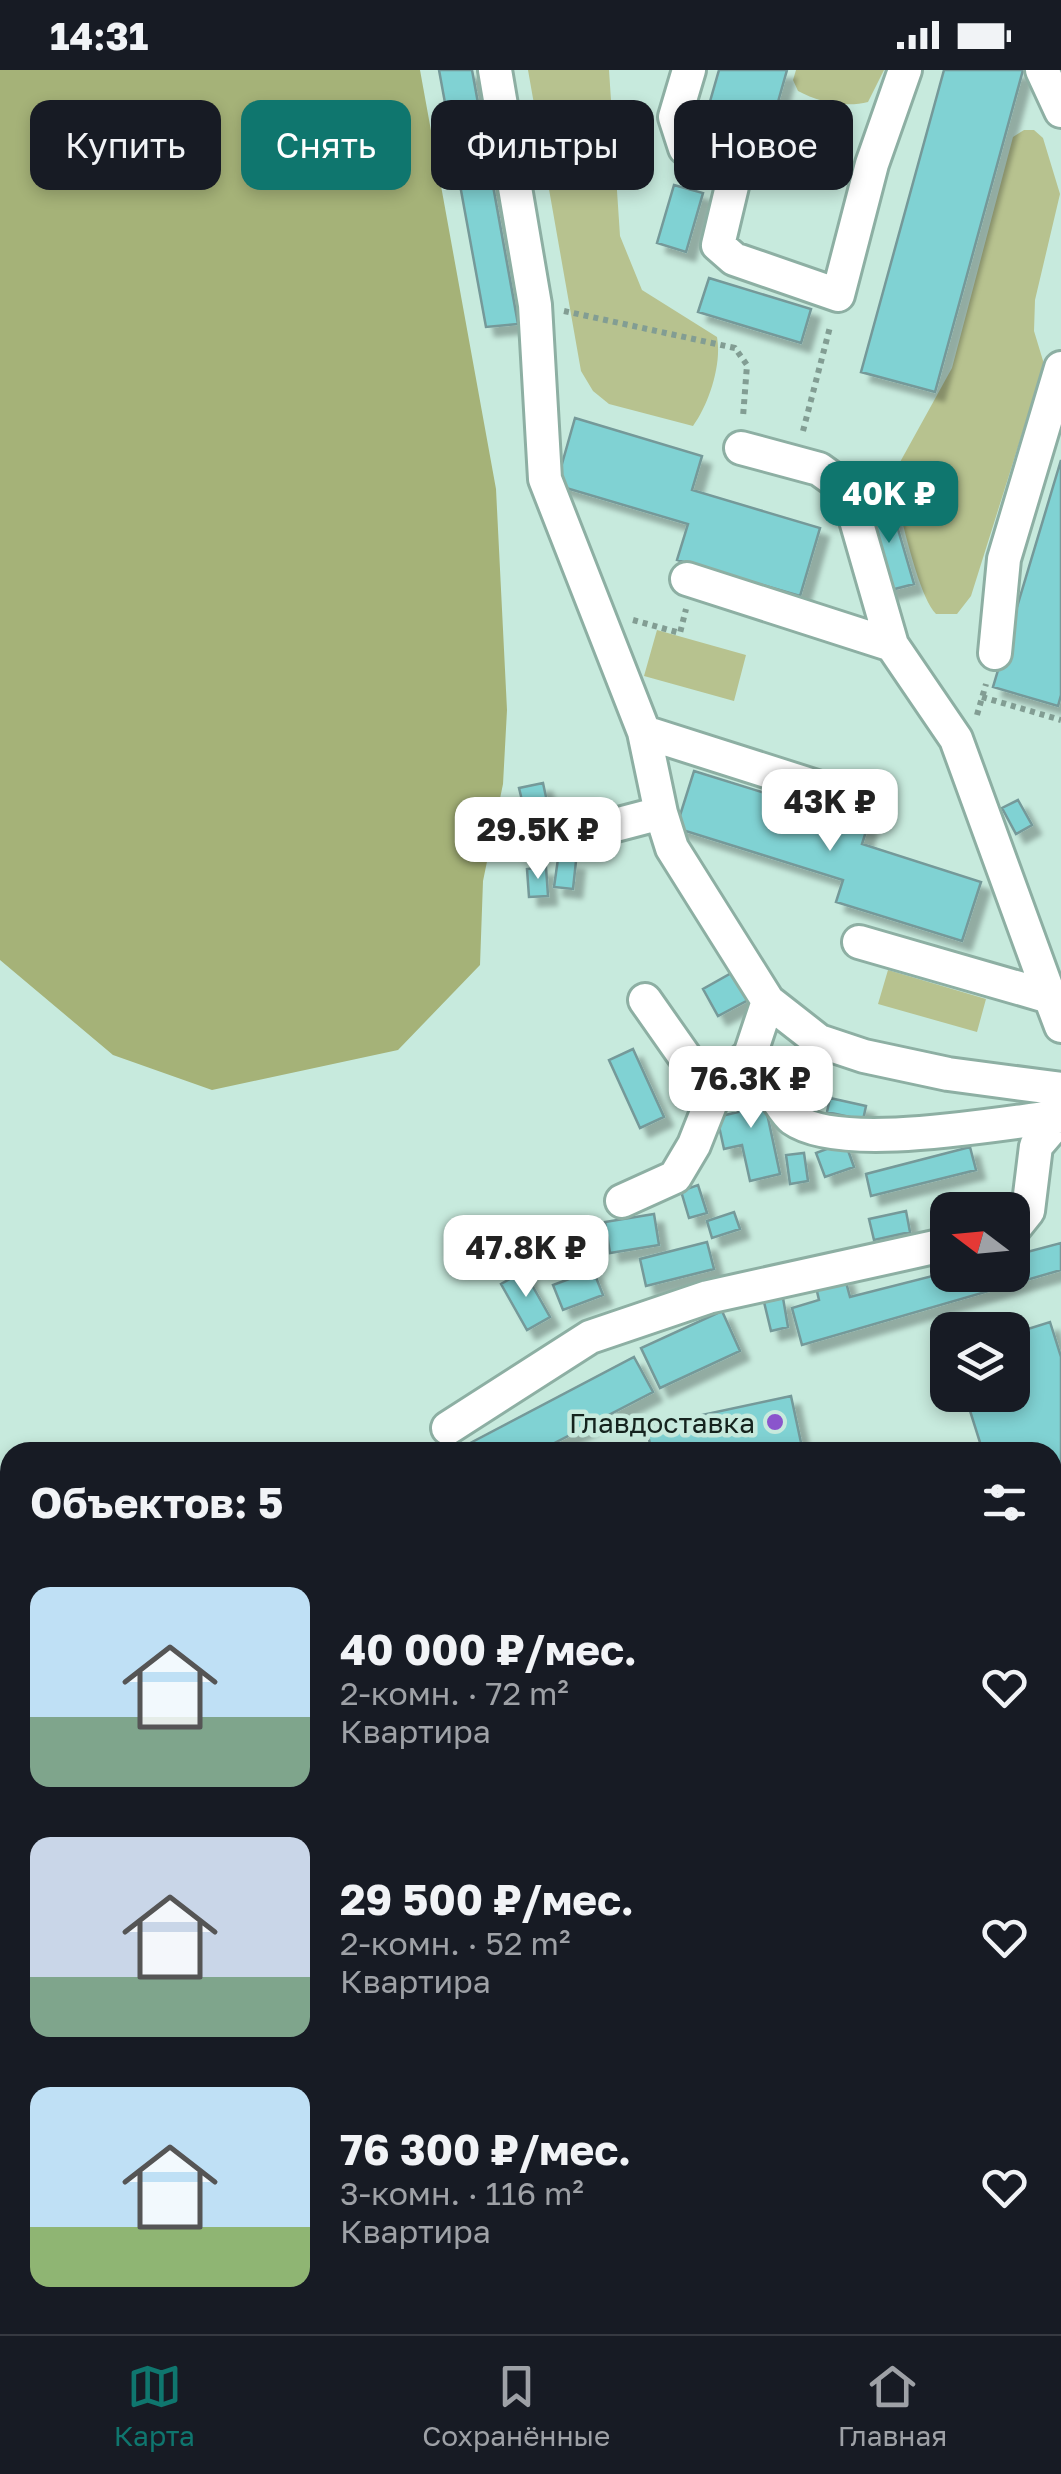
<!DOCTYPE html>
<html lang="ru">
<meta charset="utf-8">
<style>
:root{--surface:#171b24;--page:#242831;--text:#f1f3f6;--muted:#9ea1a6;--line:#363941;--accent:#0f766e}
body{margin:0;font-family:"Golos Text",sans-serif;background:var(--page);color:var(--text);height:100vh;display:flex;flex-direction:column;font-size:38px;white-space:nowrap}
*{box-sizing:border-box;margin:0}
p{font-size:32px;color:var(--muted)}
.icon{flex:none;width:55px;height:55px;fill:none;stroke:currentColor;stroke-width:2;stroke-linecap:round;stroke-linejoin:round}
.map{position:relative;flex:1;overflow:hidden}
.side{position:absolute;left:0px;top:1372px;width:1062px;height:892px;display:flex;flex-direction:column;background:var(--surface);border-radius:30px 30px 0 0;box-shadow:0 5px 15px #0003}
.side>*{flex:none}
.hud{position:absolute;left:30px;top:30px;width:1002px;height:90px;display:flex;gap:20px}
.needle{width:65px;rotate:286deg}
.buttons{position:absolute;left:930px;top:1122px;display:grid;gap:20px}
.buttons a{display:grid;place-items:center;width:100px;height:100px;border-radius:20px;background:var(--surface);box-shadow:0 5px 15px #0003;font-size:50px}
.price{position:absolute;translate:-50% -85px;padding:0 22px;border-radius:20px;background:#fff;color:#222;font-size:32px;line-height:65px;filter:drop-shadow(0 2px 5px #0008)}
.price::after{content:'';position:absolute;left:50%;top:60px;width:30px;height:22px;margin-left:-15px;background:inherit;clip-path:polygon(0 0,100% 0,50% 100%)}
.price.selected{background:var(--accent);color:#fff}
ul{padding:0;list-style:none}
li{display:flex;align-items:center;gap:30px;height:250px;padding:0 30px}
li span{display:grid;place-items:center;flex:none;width:280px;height:200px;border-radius:20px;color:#555}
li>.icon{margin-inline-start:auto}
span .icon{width:120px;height:120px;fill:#fffc;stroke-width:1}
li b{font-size:42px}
h2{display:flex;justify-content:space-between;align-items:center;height:120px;padding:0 30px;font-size:42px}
.tag{padding:0 35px;border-radius:20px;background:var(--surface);box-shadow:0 5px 15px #0003;font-size:35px;line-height:90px}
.tag.selected{background:var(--accent);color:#fff}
.status{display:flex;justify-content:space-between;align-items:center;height:70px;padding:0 50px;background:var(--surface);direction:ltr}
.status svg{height:28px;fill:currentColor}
.tab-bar{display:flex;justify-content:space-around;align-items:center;height:140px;border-top:2px solid var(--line);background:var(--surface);font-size:28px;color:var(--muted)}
.tab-bar a{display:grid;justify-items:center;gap:5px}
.tab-bar .selected{color:var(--accent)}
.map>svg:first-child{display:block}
</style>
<div class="status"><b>14:31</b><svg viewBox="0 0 49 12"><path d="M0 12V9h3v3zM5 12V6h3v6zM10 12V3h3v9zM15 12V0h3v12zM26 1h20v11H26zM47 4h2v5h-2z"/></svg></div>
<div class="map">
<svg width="1061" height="2264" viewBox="0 0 1061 2264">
<defs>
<filter id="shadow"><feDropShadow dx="9" dy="9" stdDeviation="2.5" flood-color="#0004"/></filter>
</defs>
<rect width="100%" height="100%" fill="#c7eadd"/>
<path fill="#b7c28f" d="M 528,0 L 609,0 L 620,166 L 642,220 L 717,267 C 722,294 709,334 693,356 L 609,334 L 593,321 L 581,301 Z
M 796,0 L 884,0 L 868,32 C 846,38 818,32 798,21 L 793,10 Z
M 1024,60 L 1034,60 L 1043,68 L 1060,124 L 1035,230 L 1034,261 L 1044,294 L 971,526 L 957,544 L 936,544 C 918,526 901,444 893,415 L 894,403 L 952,298 L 1013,67 Z
M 657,560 L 746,585 L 734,631 L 644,606 Z
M 888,900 L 986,929 L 977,962 L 878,934 Z"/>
<path fill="#a5b278" d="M 0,0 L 420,0 L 496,419 L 507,640 L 503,714 L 483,811 L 480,895 L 398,980 L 212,1020 L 113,985 L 0,890 Z"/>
<path fill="#80d2d3" stroke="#749999" stroke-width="2.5" filter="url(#shadow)" d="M 439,0 L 472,0 L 518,254 L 486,257 Z
M 719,0 L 787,0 L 766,74 L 703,56 Z
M 944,0 L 1023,0 L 935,322 L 861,302 Z
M 674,115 L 703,123 L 686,182 L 657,173 Z
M 709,208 L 811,239 L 801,273 L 698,242 Z
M 575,348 L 702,386 L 692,420 L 820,458 L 800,526 L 677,490 L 688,454 L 556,415 Z
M 1061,390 L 1061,625 L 1058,636 L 993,617 Z
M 890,432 L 914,514 L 887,521 L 863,439 Z
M 694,701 L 868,755 L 862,774 L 981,812 L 962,871 L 836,832 L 843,810 L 676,758 Z
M 543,713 L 549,741 L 526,747 L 519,718 Z
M 1018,730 L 1032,755 L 1016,764 L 1002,738 Z
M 558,789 L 576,791 L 573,819 L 554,817 Z
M 546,797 L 548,826 L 529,827 L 527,799 Z
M 735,901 L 750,929 L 718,946 L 703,919 Z
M 780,978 L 802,1012 L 792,1020 L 770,986 Z
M 633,979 L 664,1047 L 640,1058 L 609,990 Z
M 760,1011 L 780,1104 L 750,1111 L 742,1075 L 724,1079 L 717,1047 L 738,1042 L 732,1017 Z
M 830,1028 L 866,1036 L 863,1050 L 827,1042 Z
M 845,1072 L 854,1097 L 825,1107 L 816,1083 Z
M 970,1077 L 976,1100 L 871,1126 L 866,1104 Z
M 804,1083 L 808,1111 L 790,1114 L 786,1085 Z
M 698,1115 L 707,1143 L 689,1148 L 681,1121 Z
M 906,1141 L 910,1162 L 874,1170 L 869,1149 Z
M 734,1142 L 740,1159 L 712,1168 L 707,1151 Z
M 654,1144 L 659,1175 L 610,1183 L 605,1152 Z
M 707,1172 L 714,1199 L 646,1216 L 640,1189 Z
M 1061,1173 L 1061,1200 L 802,1275 L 792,1238 L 819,1230 L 815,1213 L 844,1205 L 850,1227 L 948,1202 L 948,1205 L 1012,1205 L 1012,1186 Z
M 593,1200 L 603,1225 L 563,1240 L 553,1215 Z
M 524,1201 L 550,1247 L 527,1260 L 501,1214 Z
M 783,1228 L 788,1257 L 771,1261 L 764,1232 Z
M 722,1241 L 740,1281 L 660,1318 L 641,1278 Z
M 1050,1252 L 1061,1287 L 1061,1589 L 1052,1592 L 1052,1382 L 983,1382 L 965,1325 L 1012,1325 L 1012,1264 Z
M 634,1287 L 653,1322 L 537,1382 L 458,1382 L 457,1380 Z
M 791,1326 L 803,1382 L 652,1382 L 646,1357 Z
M 1058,1590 L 1061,1614 L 1052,1617 L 1052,1592 Z
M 1052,1906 L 1061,1923 L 1061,2110 L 1052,2115 Z"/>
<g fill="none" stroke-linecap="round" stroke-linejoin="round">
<g stroke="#8dafa3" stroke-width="38">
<path id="minor" d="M 495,0 L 535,235 L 545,409 L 644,662 L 661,743 L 672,778 L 768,931 L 819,971 L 864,986 L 948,1004 L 1061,1019
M 689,0 L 675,47 L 685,78 L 724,97 L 733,112 L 718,175 L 734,189 L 838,225 L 872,94 L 905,0
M 1042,0 L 1061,41
M 741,378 L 819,399 L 847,419 L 892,575 L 956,669 L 1050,927
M 687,509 L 892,575
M 995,583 L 1004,489 L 1061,298
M 644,662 L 848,727
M 536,764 L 600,759 L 661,743
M 859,872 L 1050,927 L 1061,956
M 645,930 L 713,1027
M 750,985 C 760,999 782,1041 793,1049 C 841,1083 1000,1053 1061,1046
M 622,1131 L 675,1107 L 694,1075 L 713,1027 L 730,1002 L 750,985 L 768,931
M 1012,1161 L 1028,1141 L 1036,1076 L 1061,1047
M 448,1358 L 590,1267 L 708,1227 L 948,1174
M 1052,1848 L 1061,1863
M 0,2223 L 10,2223
M 186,2255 L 210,2264
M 843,2255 L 846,2264"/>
</g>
<path stroke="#829d93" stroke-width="6" stroke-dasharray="5 5" stroke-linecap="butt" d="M 761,96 L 838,95
M 564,241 L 735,278 L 747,295 L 743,347
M 803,361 L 830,257
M 633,550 L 680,563 L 686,539
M 982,627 L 1061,650
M 977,645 L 986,614"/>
<use href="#minor" stroke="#fff" stroke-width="32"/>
</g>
<circle fill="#8a55cc" stroke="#c7eadd" stroke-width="4" cx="775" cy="1352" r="10"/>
<g text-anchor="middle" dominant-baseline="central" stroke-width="9" stroke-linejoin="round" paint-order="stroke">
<g font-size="28" fill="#15231e" stroke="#c7eadd" text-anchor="end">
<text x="755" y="1352">Главдоставка</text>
</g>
</g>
</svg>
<div class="buttons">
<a><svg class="needle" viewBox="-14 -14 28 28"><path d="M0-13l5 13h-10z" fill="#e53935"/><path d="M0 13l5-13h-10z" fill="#9ea1a6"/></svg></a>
<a><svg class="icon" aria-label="layers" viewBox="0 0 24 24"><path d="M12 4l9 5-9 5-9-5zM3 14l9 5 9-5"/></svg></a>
</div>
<b class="price selected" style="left:889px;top:476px">40K ₽</b>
<b class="price" style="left:830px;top:784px">43K ₽</b>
<b class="price" style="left:538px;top:812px">29.5K ₽</b>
<b class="price" style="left:751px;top:1061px">76.3K ₽</b>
<b class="price" style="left:526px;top:1230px">47.8K ₽</b>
<div class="hud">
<a class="tag">Купить</a>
<a class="tag selected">Снять</a>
<a class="tag">Фильтры</a>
<a class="tag">Новое</a>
</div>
<section class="side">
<h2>Объектов: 5<svg class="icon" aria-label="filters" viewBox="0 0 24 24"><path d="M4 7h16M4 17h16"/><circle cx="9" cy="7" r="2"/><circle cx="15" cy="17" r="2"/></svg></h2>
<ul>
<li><span style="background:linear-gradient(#bfe0f5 65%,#7fa58c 0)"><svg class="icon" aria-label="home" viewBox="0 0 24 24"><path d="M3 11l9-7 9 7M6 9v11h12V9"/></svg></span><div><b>40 000 ₽/мес.</b><p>2-комн. · 72 m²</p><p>Квартира</p></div><svg class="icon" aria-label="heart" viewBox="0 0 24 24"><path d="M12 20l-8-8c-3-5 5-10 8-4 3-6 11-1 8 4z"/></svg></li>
<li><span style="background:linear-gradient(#c9d6e8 70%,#7fa58c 0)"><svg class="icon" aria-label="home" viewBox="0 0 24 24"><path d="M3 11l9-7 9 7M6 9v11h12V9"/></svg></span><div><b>29 500 ₽/мес.</b><p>2-комн. · 52 m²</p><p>Квартира</p></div><svg class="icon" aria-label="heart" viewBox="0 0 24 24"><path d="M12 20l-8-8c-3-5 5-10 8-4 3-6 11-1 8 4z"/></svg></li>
<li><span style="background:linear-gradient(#bfe0f5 70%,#8fb573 0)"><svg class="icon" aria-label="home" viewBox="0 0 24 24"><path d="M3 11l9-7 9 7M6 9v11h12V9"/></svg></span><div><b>76 300 ₽/мес.</b><p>3-комн. · 116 m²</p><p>Квартира</p></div><svg class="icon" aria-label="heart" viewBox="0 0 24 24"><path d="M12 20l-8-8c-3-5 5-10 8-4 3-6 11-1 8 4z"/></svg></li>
</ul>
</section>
</div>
<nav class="tab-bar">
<a class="selected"><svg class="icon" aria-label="map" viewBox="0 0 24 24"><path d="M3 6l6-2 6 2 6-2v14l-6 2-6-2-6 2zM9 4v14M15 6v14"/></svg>Карта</a>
<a><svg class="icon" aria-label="saved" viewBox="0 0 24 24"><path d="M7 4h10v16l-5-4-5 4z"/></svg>Сохранённые</a>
<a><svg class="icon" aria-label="home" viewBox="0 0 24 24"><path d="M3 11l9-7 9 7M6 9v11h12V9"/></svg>Главная</a>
</nav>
